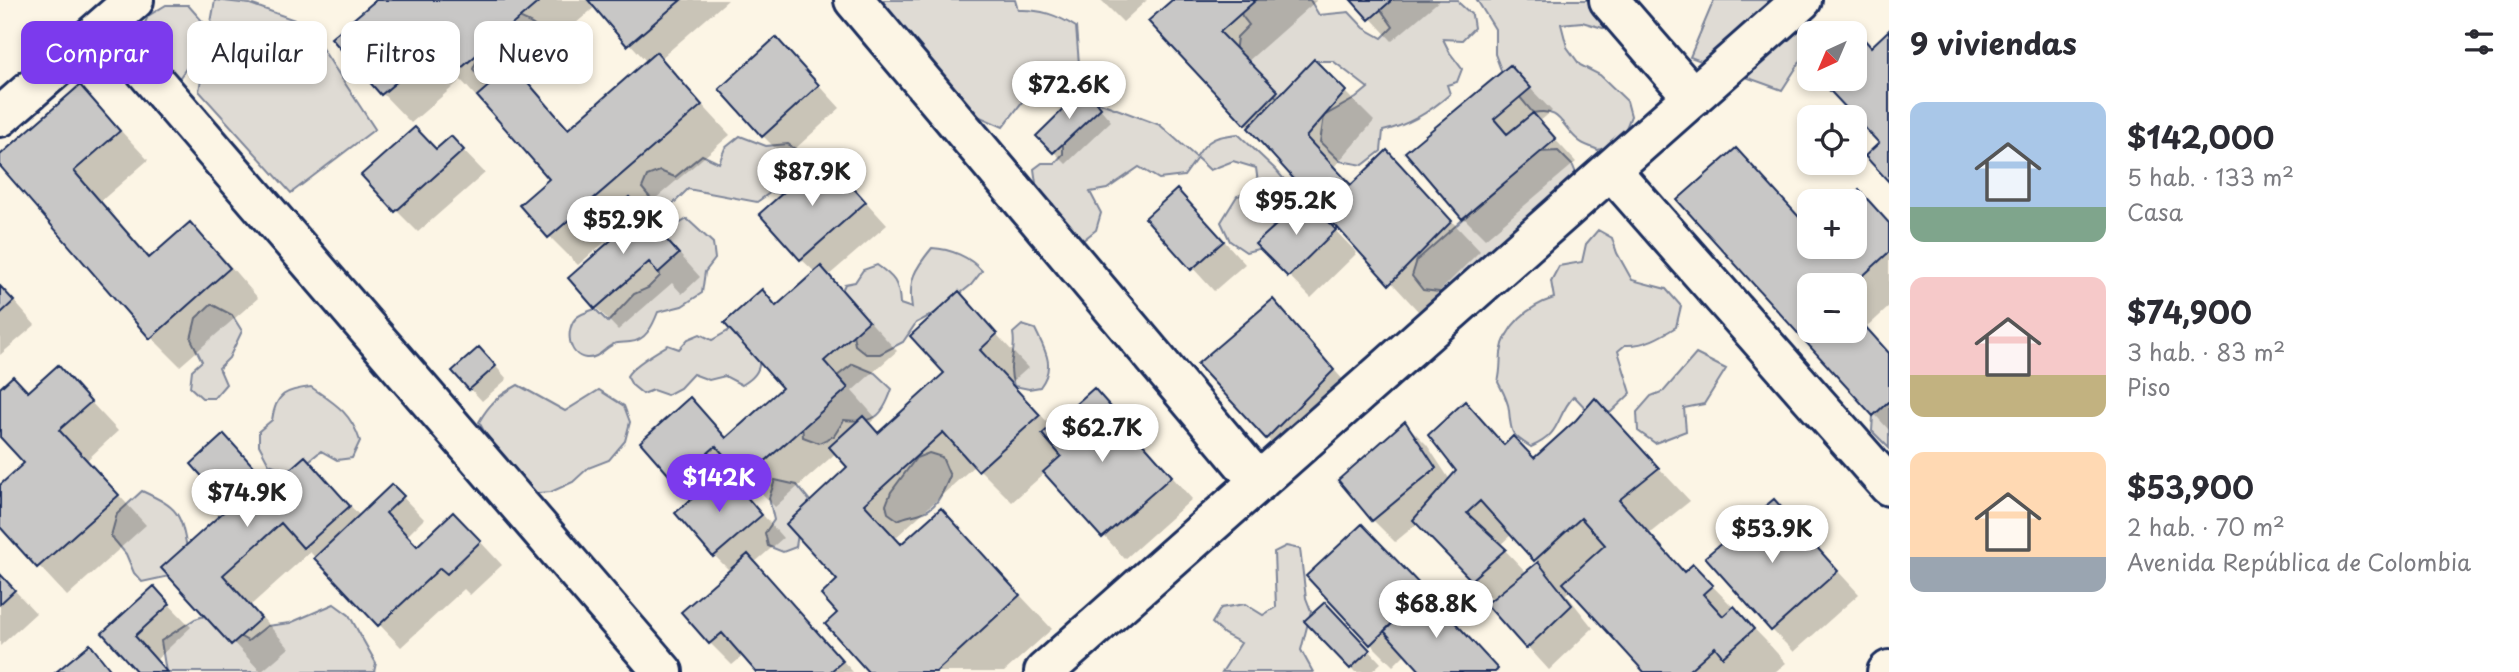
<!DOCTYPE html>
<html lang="es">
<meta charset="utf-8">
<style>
:root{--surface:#fff;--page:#f7f7f7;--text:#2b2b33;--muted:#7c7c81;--accent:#7c3aed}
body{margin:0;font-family:"Playpen Sans",sans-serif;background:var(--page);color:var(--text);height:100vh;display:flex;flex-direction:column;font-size:26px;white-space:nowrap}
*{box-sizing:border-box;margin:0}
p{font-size:23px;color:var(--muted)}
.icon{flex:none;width:38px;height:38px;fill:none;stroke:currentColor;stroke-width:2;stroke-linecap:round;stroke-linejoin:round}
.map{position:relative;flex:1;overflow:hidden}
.details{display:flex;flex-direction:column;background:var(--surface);width:630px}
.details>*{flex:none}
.hud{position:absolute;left:21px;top:21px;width:665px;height:63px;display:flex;gap:14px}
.needle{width:46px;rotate:224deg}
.controls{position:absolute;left:1797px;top:21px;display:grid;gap:14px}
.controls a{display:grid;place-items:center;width:70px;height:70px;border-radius:14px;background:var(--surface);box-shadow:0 4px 10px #0003;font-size:35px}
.price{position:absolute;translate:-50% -60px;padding:0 16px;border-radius:24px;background:#fff;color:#222;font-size:23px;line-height:46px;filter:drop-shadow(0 2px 4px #0008)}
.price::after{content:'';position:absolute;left:50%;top:42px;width:21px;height:16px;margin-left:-10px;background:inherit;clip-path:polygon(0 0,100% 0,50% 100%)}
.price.on{background:var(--accent);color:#fff}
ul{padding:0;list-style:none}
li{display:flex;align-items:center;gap:21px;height:175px;padding:0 21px}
li span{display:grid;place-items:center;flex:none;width:196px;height:140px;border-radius:14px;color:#555}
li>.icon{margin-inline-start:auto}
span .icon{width:84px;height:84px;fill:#fffc;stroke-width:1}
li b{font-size:30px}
h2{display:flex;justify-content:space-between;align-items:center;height:84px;padding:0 21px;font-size:30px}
.chip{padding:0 24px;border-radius:14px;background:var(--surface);box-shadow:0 4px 10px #0003;font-size:24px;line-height:63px}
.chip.on{background:var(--accent);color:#fff}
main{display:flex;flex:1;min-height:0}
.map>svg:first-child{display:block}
</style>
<main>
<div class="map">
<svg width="1889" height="672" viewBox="0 0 1889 672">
<rect width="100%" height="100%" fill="#fcf5e5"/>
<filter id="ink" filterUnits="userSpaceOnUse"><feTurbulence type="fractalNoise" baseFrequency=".0143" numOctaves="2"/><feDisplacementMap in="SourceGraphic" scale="14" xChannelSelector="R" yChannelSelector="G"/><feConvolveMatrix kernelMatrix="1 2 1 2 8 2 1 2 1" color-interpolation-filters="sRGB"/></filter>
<g filter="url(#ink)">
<path fill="#dfdbd4" stroke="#7d8599" stroke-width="2" d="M 215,0 L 250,4 L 306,24 L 375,129 L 291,193 L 199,91 Z
M 870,0 L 1015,0 L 1018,10 C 1040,9 1057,15 1076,27 L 1080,76 L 1049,104 L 1026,97 L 1003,127 L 971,113 Z
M 1237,0 L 1310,0 L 1319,15 L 1349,12 L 1364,28 L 1382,38 L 1393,27 L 1379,7 L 1383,0 L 1458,0 L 1459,3 L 1472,15 L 1474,28 L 1462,40 L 1443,39 L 1450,53 L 1462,69 L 1457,82 L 1447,85 L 1450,94 C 1431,111 1409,125 1383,131 L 1381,151 L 1363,165 L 1340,161 L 1320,142 L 1324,116 L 1356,98 L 1368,88 L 1333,61 L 1317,61 L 1279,99 L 1234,62 L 1237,37 L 1249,25 L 1242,16 Z
M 1477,0 L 1596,0 L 1610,19 L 1603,28 L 1582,22 L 1561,24 L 1567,47 L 1580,65 L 1600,75 L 1627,101 L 1631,116 L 1620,143 L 1598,150 C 1592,147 1583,145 1578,140 C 1561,126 1561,107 1533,113 L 1504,78 L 1495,54 L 1495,29 Z
M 1714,0 L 1797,0 L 1809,33 L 1809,48 L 1782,90 L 1690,57 Z
M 166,5 L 188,5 L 203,22 L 205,42 L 180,77 L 161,87 L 130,57 L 148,16 Z
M 512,16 C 541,24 551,37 543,67 L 506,83 L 481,80 L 473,69 L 489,35 Z
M 1090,99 L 1160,125 L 1196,157 C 1208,138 1217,136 1238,134 L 1276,170 L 1305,204 L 1270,207 L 1274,237 L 1262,248 L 1246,252 L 1230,241 L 1221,222 L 1237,196 L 1259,190 L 1256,168 L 1233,161 L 1210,170 L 1197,158 L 1184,176 L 1159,179 L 1139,167 L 1107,189 L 1090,192 L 1101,213 L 1096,230 L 1082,241 L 1054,219 L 1053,204 L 1038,198 L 1034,169 L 1042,163 L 1055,163 L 1063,154 L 1063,131 Z
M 740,136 L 766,146 L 788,144 L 806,157 L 815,176 L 795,196 L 771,192 L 757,202 L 688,189 L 673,204 L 657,206 L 642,188 L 647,176 L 660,171 L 675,177 L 702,155 L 719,163 L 725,148 Z
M 1558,151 L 1573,166 L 1579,181 L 1455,294 L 1423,290 L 1412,276 L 1417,260 L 1539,152 Z
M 687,219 L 713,243 L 715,259 L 705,272 L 702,293 L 682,306 L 658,312 C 653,325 646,341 630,342 C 626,343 619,342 614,344 C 604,348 599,359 586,358 C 568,356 565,329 576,318 C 580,314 589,311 595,309 L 608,322 L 634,294 L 648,288 L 660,276 L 658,263 L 661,235 Z
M 1598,230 L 1612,238 L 1617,253 L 1632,280 L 1666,289 L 1681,306 L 1676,327 C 1660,337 1645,346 1625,345 L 1618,351 L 1631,393 L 1611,412 L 1590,413 L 1574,396 C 1554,418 1563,433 1531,447 C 1510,434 1511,433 1509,410 C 1508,400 1502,390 1498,382 C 1501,371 1500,364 1501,353 C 1505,325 1529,306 1554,298 L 1551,281 L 1559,266 L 1582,262 L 1586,244 Z
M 932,248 C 951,249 970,257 982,271 L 971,285 L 937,312 L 916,323 L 903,342 L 880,354 L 866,354 L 855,345 L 850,318 L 838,299 L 845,284 L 855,282 L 863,270 L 877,265 C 894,277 899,282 900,304 L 912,308 C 908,280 914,270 932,248 Z
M 211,304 L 232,315 L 242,331 L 229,358 L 219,368 L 226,384 L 214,398 L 202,398 L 190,387 L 192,370 L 202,361 L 191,339 L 196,318 Z
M 1022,325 L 1035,329 C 1045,350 1056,366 1040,387 L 1029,389 L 1014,386 C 1006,362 1017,355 1013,333 Z
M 735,327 C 754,346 775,366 742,385 L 725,376 L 709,380 L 693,374 L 680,388 L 667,395 L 653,390 L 643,394 L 632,385 L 627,376 C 633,365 656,352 668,345 L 679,349 L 688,339 L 700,334 L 712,340 Z
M 1696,354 L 1726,369 L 1704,404 L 1684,408 L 1686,431 L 1655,443 L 1638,431 L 1637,412 L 1651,396 L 1664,391 Z
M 853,364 L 875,373 L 892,389 C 882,418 875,423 844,420 L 834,436 L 819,443 L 803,437 L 801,410 L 828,383 Z
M 1889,377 L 1889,448 L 1872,431 L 1873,416 L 1880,407 Z
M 518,385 L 565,411 L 599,390 L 624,406 L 630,422 L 625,441 L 609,460 L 588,468 L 573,482 L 551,492 L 525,494 L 509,476 L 507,459 L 490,442 L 479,422 C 489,404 499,395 518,385 Z
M 311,387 C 334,403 351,412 360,441 L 352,458 L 337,460 L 321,451 L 294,473 L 269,464 L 259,445 L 259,431 L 272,420 C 276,393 286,390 311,387 Z
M 929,453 L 942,457 L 950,476 C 943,491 938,508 921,513 C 912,516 906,516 898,520 L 888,513 L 886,505 L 891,492 L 916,458 Z
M 775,480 L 797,485 L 810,501 L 798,534 L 796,547 L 783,552 L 768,546 L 765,533 L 774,520 L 769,498 Z
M 142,491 C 181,509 180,513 188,553 L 174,575 L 142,582 L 134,573 L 126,554 L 111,536 L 117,514 Z
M 1286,546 L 1300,549 L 1306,598 L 1311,611 L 1301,650 L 1313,672 L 1222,672 L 1241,643 L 1224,634 L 1212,623 L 1221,608 L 1245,604 L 1263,615 L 1276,607 L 1274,552 Z
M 334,604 L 349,615 L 376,663 L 374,672 L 166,672 L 161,641 L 195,619 L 214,613 L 234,633 L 248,641 L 267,626 L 290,623 Z"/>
<path fill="#0003" fill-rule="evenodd" d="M 378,0 L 728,0 L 660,59 L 730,135 L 641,211 L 700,277 L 682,294 L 672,283 L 618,330 L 596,307 L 628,228 L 625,225 L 578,265 L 550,237 L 551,179 L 461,80 L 411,123 L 383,94 L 334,38 ZM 596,6 L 647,62 L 570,129 L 518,73 Z
M 1101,0 L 1147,0 L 1123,22 Z
M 1174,0 L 1317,0 L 1247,62 L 1281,96 L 1314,61 L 1374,121 L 1334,167 L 1352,187 L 1387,153 L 1480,251 L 1419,312 L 1151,22 Z
M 1354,0 L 1440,0 L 1392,41 Z
M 798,62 L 840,108 L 785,158 L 763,136 Z
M 1510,67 L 1552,111 L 1539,122 L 1576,162 L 1485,239 L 1463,217 Z
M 80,87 L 148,160 L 101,201 L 151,258 L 190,224 L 219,253 L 258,298 L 180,366 L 151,337 L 0,163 L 0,157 Z
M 1085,91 L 1111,121 L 1066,164 L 1038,136 Z
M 451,138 L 485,173 L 418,232 L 396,210 L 437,151 Z
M 1736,150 L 1810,228 L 1810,247 L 1855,247 L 1855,201 L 1849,201 L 1859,192 L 1889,223 L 1889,307 L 1866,328 L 1889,353 L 1889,430 L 1680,200 ZM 1810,285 L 1855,285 L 1855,331 L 1810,331 Z
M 847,181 L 887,225 L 828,276 L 897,351 L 852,391 L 876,418 L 869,424 L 879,435 L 947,373 L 959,294 L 1028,368 L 1011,383 L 1052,427 L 1094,390 L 1192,499 L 1125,559 L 1046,472 L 1012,502 L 975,465 L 895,538 L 902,545 L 941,511 L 1052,629 L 1004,672 L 871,672 L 839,613 L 839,580 L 850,467 L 837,452 L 775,507 L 744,475 L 735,483 L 783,538 L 754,563 L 853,672 L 758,672 L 744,655 L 732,665 L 710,643 L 730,571 L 715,556 L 694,499 L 676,481 L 690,400 L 728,438 L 785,389 L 762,292 L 778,307 L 816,273 L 801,259 Z
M 1199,213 L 1245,264 L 1214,291 L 1147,218 Z
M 1328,223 L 1357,253 L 1311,298 L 1258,244 Z
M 0,285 L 35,325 L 0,355 Z
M 1273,302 L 1355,393 L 1289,460 L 1267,438 Z
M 491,361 L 507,379 L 482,401 L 454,371 Z
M 58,367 L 118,431 L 87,460 L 146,525 L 67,596 L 0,524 L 0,487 L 26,464 L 0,435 L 0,390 L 28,394 Z
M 1595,400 L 1690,501 L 1650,533 L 1686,573 L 1693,566 L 1766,641 L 1786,663 L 1775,672 L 1646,672 L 1571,589 L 1566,594 L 1593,628 L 1549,670 L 1489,604 L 1494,600 L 1418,523 L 1395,542 L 1373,520 L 1405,423 L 1427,445 L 1450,480 L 1458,471 L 1465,404 L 1506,446 L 1535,460 L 1577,421 ZM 1512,534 L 1539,563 L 1527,573 L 1500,545 Z
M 224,436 L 273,487 L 305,458 L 360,516 L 392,486 L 424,519 L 407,536 L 418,548 L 475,536 L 502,565 L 470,595 L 464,589 L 401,647 L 310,552 L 251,605 L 289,648 L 261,672 L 164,568 L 232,507 Z
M 1774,502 L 1859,594 L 1794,652 L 1772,630 Z
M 1384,548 L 1499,672 L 1424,672 L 1406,653 L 1393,666 L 1371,644 Z
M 0,575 L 36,613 L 0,646 Z
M 154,589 L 191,627 L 156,660 L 167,672 L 139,672 L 104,633 Z
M 1337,616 L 1381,663 L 1371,672 L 1355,672 L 1307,621 Z"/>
<path fill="#c8c7c6" stroke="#1b2f5e" stroke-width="2" d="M 376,0 L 541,0 L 453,75 L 433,51 L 381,95 L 331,38 Z
M 588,0 L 681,0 L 627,46 Z
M 1172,0 L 1256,0 L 1220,32 L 1278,91 L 1245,125 L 1148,21 Z
M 1351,0 L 1392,0 L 1369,20 Z
M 1856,30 L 1871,47 L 1889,30 L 1889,182 L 1865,156 L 1879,143 L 1819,79 L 1855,79 L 1853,33 Z
M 776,37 L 819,85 L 762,137 L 719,89 Z
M 656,52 L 702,105 L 548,238 L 519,205 L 549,179 L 477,96 L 513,65 L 568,129 Z
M 1314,59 L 1346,91 L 1306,137 L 1351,185 L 1387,150 L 1452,221 L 1389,285 L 1248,128 Z
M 1510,65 L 1531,88 L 1494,119 L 1507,134 L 1533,113 L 1556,139 L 1462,219 L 1405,152 Z
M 80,85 L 120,131 L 74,171 L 149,258 L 190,222 L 230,268 L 150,339 L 0,166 L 0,155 Z
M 1085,88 L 1101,108 L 1053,153 L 1036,136 Z
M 415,127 L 436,149 L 451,136 L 464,150 L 395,212 L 361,175 Z
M 1736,148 L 1810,229 L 1810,247 L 1855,247 L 1855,201 L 1847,201 L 1859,190 L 1889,223 L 1889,252 L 1853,285 L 1810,285 L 1810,331 L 1855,331 L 1855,315 L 1889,353 L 1889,401 L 1873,416 L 1677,200 Z
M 825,156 L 866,202 L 800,260 L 759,214 Z
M 1177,189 L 1224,241 L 1191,270 L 1145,218 Z
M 629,197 L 679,254 L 658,273 L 649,262 L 595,309 L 568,278 L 625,228 L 612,212 Z
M 1306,198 L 1336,230 L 1288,277 L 1255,244 Z
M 821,266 L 869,321 L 824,361 L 848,388 L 745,479 L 716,446 L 675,482 L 640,442 L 690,397 L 726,438 L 782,388 L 724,323 L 762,289 L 776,306 Z
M 0,286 L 14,301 L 0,314 Z
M 959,291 L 997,334 L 980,350 L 1040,415 L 978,471 L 943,432 L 864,504 L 901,544 L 941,508 L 1020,595 L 936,672 L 868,672 L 825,624 L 837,613 L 821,595 L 837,580 L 786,524 L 847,467 L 829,447 L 863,416 L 878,433 L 944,373 L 910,336 Z
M 1273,299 L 1334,370 L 1266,439 L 1197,364 Z
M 479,347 L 496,366 L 469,390 L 452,371 Z
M 58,365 L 91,402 L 59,430 L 119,495 L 37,568 L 0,527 L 0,485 L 24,463 L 0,437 L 0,388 L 13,376 L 28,392 Z
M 1094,388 L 1172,476 L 1102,538 L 1043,472 L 1061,456 L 1042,434 Z
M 1595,398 L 1659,468 L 1619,500 L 1684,572 L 1693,564 L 1713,585 L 1703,594 L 1723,616 L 1734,606 L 1754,629 L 1723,657 L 1715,647 L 1687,672 L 1644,672 L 1563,583 L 1605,545 L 1581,518 L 1534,561 L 1480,501 L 1467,513 L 1506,549 L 1471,580 L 1413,520 L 1456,471 L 1428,435 L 1465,401 L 1504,445 L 1513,436 L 1534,458 L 1576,420 Z
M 1405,421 L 1436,468 L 1372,521 L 1338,480 Z
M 224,434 L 271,486 L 305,456 L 350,506 L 303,548 L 281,523 L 223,575 L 261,618 L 231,645 L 161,568 L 229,507 L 191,464 Z
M 725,471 L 762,515 L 713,557 L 675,513 Z
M 392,484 L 404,496 L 386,513 L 417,546 L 453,512 L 481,541 L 447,574 L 440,568 L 378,626 L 314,558 Z
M 1774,499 L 1838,571 L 1771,631 L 1705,557 Z
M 1362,524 L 1426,591 L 1370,645 L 1306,576 Z
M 748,554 L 843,661 L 830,672 L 756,672 L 722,633 L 709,644 L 681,612 Z
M 1538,562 L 1572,605 L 1526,649 L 1486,604 Z
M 0,574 L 15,590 L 0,604 Z
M 154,586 L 170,604 L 135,636 L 167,672 L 137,672 L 102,633 Z
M 1426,591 L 1498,669 L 1495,672 L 1421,672 L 1384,631 Z
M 1325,602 L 1370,650 L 1350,669 L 1304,621 Z
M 90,644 L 112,672 L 56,672 Z"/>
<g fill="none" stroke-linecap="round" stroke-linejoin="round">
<g stroke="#1b2f5e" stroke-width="44">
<path id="minor" d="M 854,0 L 1259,482
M 1609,0 L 1693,97
M 106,25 L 663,672
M 0,117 L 134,0
M 1611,170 L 1889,486
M 1044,672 L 1802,0
M 1887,672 L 1889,670"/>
</g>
<use href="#minor" stroke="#fcf5e5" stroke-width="38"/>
</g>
</g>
</svg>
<div class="controls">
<a><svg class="needle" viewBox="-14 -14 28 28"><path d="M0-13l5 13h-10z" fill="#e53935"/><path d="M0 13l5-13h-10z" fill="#7c7c81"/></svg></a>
<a><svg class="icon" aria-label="locate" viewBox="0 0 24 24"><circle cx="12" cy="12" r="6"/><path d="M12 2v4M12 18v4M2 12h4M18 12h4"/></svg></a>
<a>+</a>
<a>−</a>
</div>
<b class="price" style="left:1069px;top:121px">$72.6K</b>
<b class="price" style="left:812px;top:208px">$87.9K</b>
<b class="price" style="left:1296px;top:237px">$95.2K</b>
<b class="price" style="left:623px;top:256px">$52.9K</b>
<b class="price" style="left:1102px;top:464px">$62.7K</b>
<b class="price on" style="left:719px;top:514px">$142K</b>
<b class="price" style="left:247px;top:529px">$74.9K</b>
<b class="price" style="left:1772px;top:565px">$53.9K</b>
<b class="price" style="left:1436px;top:640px">$68.8K</b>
<div class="hud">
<a class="chip on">Comprar</a>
<a class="chip">Alquilar</a>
<a class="chip">Filtros</a>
<a class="chip">Nuevo</a>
</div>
</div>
<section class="details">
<h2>9 viviendas<svg class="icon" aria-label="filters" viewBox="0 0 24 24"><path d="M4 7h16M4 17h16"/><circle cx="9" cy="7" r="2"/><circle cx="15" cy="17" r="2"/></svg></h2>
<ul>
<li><span style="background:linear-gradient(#a9c7e8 75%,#7fa58c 0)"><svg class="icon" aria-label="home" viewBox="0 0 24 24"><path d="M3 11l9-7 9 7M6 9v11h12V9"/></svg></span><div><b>$142,000</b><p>5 hab. · 133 m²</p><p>Casa</p></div></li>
<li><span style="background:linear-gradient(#f6c9c9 70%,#c2b280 0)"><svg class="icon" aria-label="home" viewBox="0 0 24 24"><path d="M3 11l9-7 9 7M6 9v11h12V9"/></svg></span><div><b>$74,900</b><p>3 hab. · 83 m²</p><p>Piso</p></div></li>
<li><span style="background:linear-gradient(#ffd9b3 75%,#9aa5b1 0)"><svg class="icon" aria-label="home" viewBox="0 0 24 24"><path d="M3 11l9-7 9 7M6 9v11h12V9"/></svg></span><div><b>$53,900</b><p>2 hab. · 70 m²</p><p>Avenida República de Colombia</p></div></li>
</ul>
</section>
</main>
